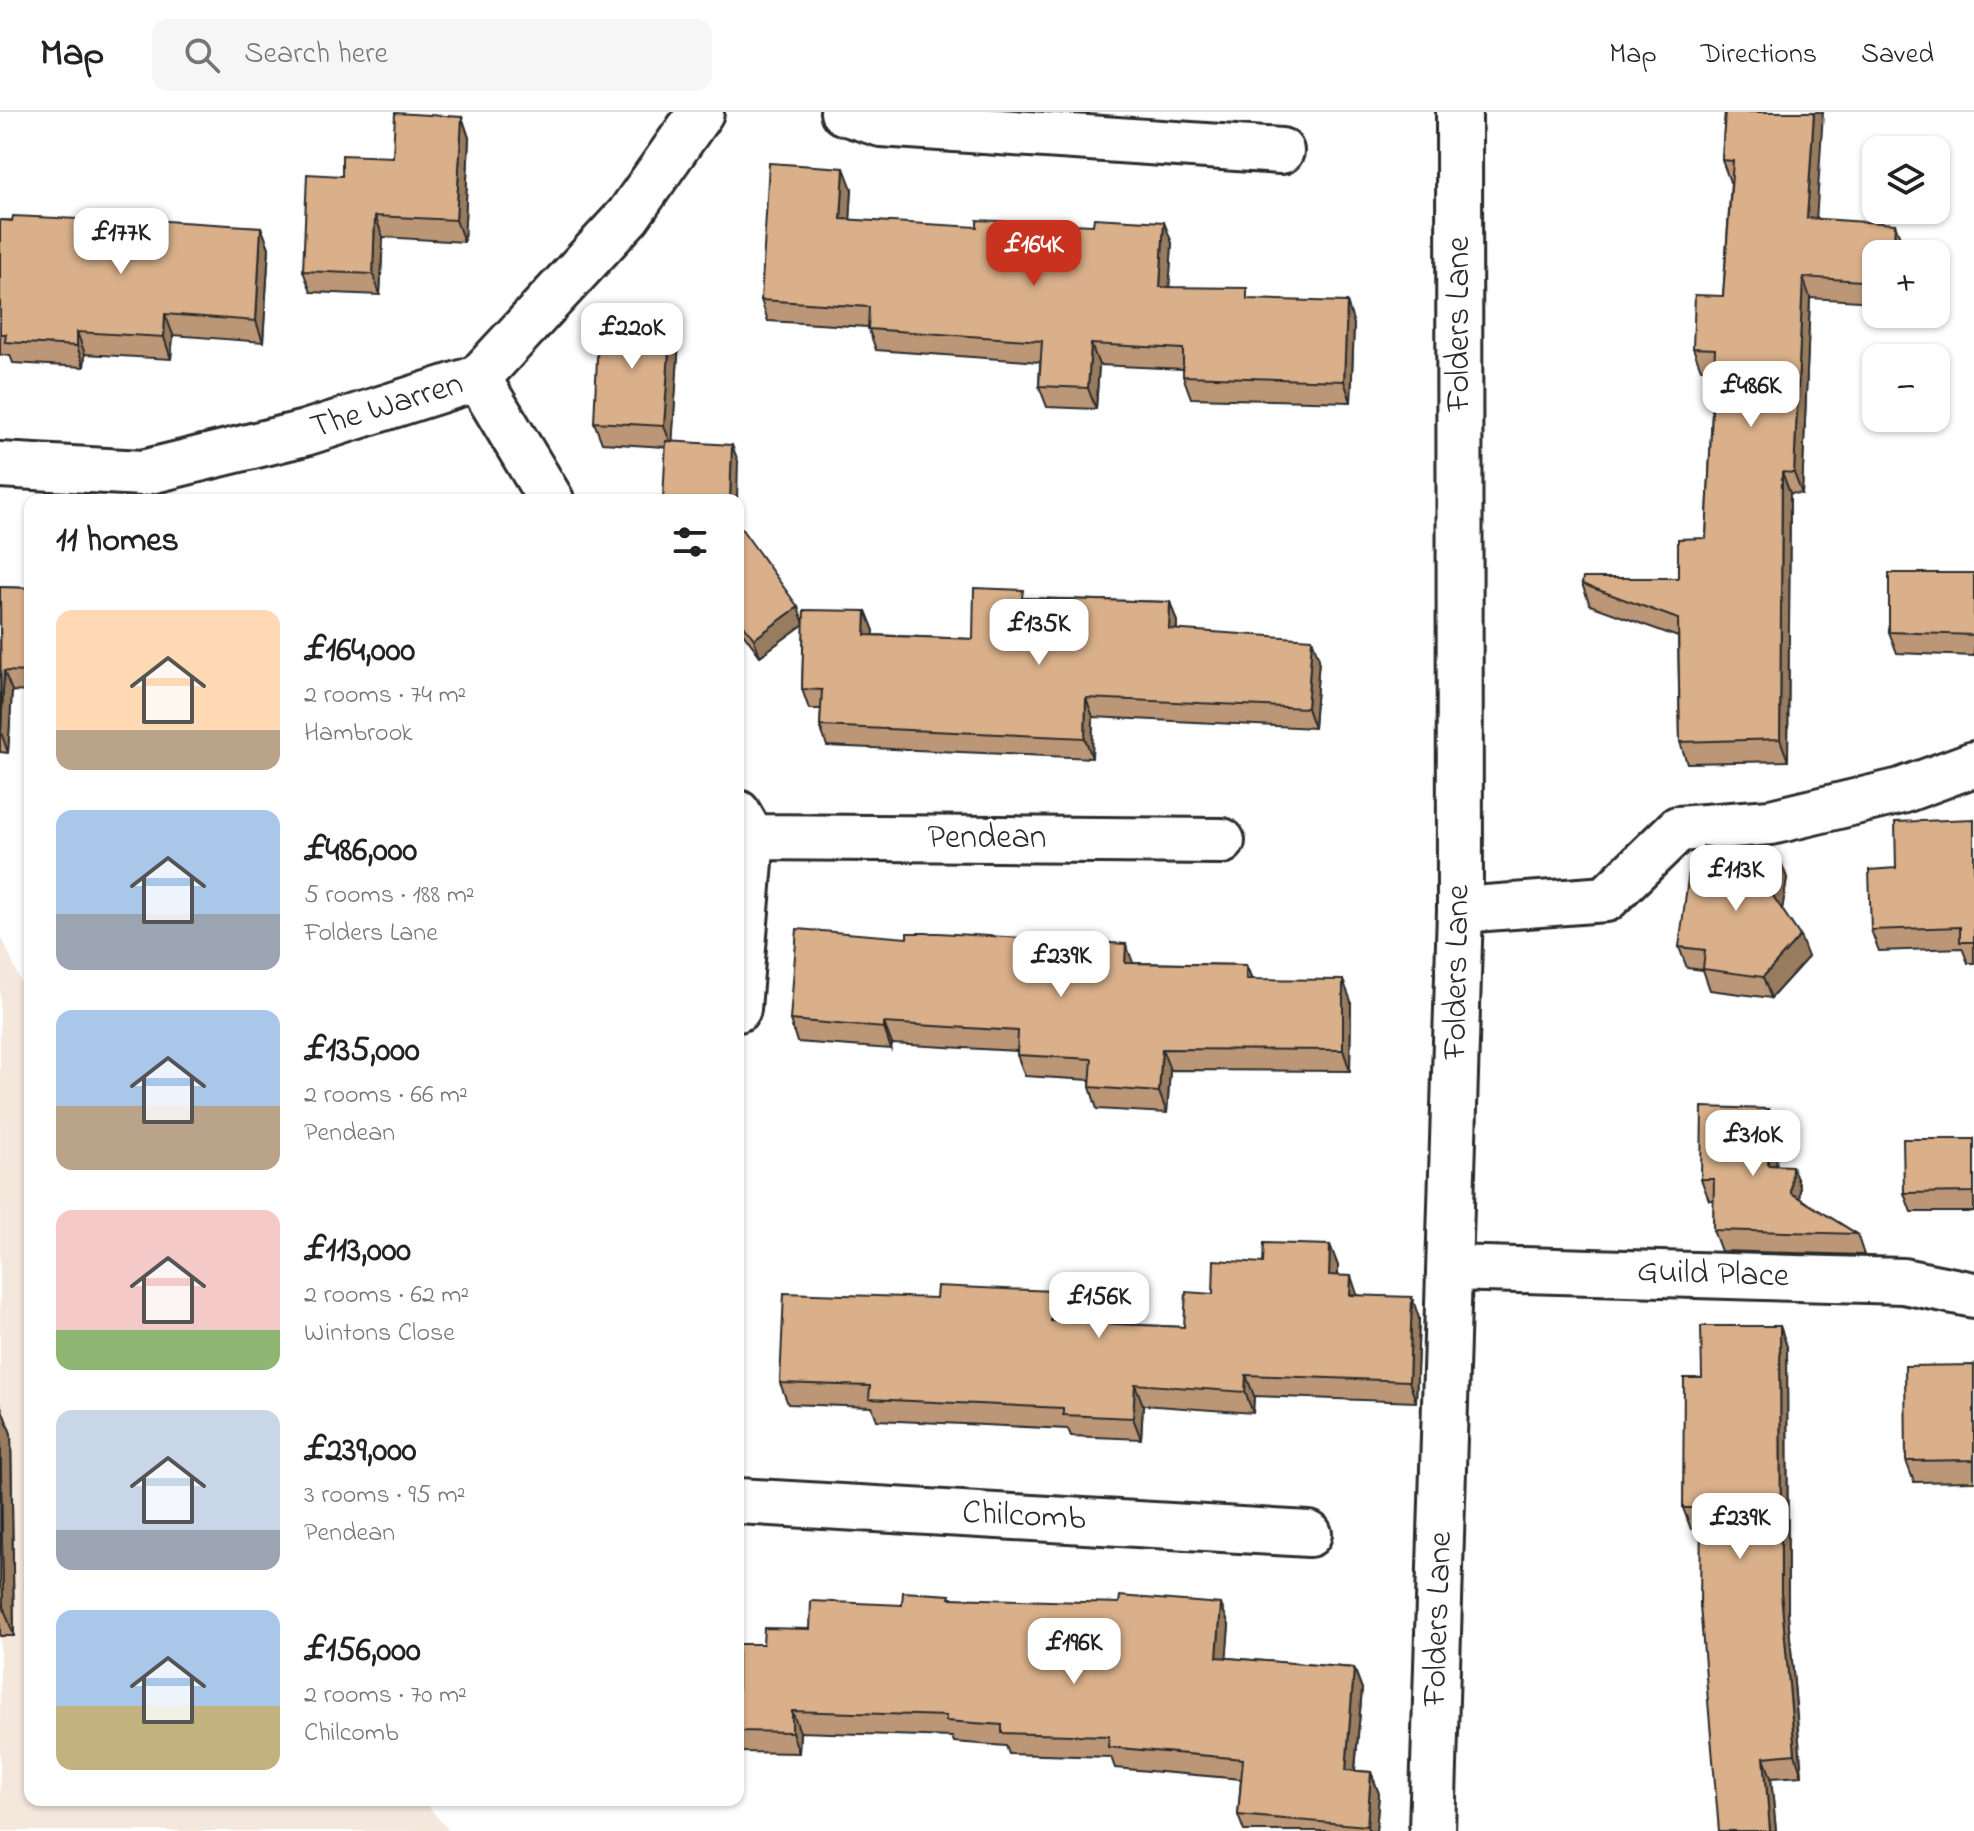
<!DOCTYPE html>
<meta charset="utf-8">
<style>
:root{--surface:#fff;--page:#f6f6f6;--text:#222;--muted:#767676;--line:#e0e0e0;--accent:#c8321e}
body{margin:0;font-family:"Indie Flower",sans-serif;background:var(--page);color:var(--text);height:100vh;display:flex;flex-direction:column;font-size:30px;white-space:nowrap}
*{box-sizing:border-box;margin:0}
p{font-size:26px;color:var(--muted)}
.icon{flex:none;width:44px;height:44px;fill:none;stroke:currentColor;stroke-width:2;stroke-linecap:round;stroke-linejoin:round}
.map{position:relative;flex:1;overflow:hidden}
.panel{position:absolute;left:24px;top:382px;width:720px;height:1312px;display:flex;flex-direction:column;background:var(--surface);border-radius:16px;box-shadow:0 2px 6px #0004}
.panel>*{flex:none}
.fabs{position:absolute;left:1862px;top:24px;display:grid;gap:16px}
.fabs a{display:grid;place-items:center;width:88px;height:88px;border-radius:16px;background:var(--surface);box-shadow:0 2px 6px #0004;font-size:40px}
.price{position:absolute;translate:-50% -68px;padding:0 18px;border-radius:16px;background:#fff;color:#222;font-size:26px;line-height:52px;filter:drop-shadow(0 2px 4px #0008)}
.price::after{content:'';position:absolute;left:50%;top:48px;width:24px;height:18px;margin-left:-12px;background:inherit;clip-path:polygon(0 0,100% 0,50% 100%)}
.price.on{background:var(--accent);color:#fff}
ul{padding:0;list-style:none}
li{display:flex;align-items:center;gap:24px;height:200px;padding:0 32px}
li span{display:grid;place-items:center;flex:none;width:224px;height:160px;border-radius:16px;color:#555}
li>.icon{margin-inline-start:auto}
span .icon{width:96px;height:96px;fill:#fffc;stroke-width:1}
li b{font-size:34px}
h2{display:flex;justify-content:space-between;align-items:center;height:96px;padding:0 32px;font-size:34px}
header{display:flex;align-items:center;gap:48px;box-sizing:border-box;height:112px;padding:0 40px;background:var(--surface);border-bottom:2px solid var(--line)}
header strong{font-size:38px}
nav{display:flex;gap:44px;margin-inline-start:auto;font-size:28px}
.search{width:560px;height:72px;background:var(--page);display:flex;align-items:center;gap:20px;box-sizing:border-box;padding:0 28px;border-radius:16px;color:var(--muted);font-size:30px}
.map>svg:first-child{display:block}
</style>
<header>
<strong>Map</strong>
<div class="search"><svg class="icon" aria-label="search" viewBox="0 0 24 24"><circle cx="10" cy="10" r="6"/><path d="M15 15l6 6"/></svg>Search here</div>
<nav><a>Map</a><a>Directions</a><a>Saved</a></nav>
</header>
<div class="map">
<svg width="1974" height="1719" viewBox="0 0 1974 1719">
<rect width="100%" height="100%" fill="#fff"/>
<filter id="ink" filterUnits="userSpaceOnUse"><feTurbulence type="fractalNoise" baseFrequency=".0125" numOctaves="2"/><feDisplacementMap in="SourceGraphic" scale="16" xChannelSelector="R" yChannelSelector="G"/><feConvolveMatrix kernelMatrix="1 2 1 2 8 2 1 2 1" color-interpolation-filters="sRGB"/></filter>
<g filter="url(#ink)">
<path fill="#f4e7dc" d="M 0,821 L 30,892 L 30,1688 L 423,1688 L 449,1719 L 0,1719 Z"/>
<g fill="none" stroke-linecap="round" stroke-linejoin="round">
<g stroke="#2b2b2b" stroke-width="50">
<path id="street" d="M 843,0 L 881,12 L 1281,39
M 478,266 L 551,388
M 0,353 L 142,361 L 305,321 L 478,266 L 628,104 L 701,0
M 738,701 L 752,725 L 738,897
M 752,725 L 1222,729
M 1460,798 L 1606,787 L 1678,717 L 1771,710 L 1901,679 L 1974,652
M 1451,1156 L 1903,1169 L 1974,1183
M 738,1389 L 1309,1422"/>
</g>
<g stroke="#2b2b2b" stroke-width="50">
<path id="secondary" d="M 1432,1719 L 1460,798 L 1459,0"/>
</g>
<use href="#street" stroke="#fff" stroke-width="44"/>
<use href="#secondary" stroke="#fff" stroke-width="44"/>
</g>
<path fill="#bb9777" stroke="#2b2b2b" stroke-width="2" d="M 1725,0 L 1816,106 L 1903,133 L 1902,142 L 1876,142 L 1876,190 L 1810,186 L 1802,382 L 1790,381 L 1788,649 L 1687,651 L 1680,630 L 1678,525 L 1590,493 L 1582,472 L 1678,466 L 1706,426 L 1714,257 L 1701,257 L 1693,236 L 1723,184 L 1731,70 L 1730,70 L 1722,48 Z
M 462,5 L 469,26 L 464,130 L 383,125 L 380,183 L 311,180 L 303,159 L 342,64 L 393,45 Z
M 852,77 L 850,108 L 1172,131 L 1169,175 L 1251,188 L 1354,212 L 1351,290 L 1191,286 L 1183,264 L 1183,257 L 1099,253 L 1096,297 L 1047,295 L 1039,274 L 1040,250 L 876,238 L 868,215 L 768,209 L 761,188 Z
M 0,108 L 261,115 L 269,136 L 263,230 L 173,223 L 171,247 L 85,242 L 84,255 L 13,251 L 10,243 L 0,243 Z
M 679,229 L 672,330 L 738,349 L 665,335 L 602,331 L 594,310 Z
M 738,412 L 804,511 L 866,499 L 874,519 L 873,523 L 973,527 L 1025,486 L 1170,490 L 1177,510 L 1177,518 L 1319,547 L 1314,616 L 1093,605 L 1092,646 L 827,634 L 820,614 L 821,597 L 809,597 L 802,577 L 804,512 L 760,544 L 738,514 Z
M 1974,461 L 1974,544 L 1897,541 L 1889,520 Z
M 0,475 L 30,476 L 30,580 L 12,579 L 8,641 L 0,640 Z
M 1974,707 L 1974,851 L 1968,851 L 1962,836 L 1879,839 L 1871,818 L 1896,756 Z
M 1779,745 L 1787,766 L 1782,797 L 1808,845 L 1771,886 L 1710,878 L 1703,858 L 1687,856 L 1679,835 L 1698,761 Z
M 1133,851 L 1246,853 L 1252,867 L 1351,889 L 1350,959 L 1170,958 L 1167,1001 L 1097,997 L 1090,975 L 1090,968 L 1025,964 L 1017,943 L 1017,939 L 892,932 L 891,937 L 797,930 L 790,908 Z
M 1769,997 L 1777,1019 L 1776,1054 L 1792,1054 L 1800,1075 L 1799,1086 L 1857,1122 L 1864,1143 L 1721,1139 L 1713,1118 L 1714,1088 L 1709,1088 L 1701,1067 Z
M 1974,1027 L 1974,1100 L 1911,1100 L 1904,1081 Z
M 1330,1133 L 1338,1154 L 1338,1164 L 1358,1183 L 1419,1206 L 1416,1290 L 1254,1284 L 1253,1301 L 1143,1293 L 1141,1327 L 1071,1324 L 1068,1317 L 877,1308 L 872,1295 L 788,1292 L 780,1271 L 936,1186 L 1053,1179 L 1060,1200 L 1060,1209 L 1184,1215 L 1213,1182 L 1263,1151 Z
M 1780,1214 L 1787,1235 L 1788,1502 L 1802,1664 L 1771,1666 L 1776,1719 L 1700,1417 L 1691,1417 L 1683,1396 L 1702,1266 Z
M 1974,1253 L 1974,1369 L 1914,1370 L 1906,1349 Z
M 0,1292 L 11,1322 L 14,1524 L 0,1524 Z
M 951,1486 L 1229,1513 L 1226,1546 L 1354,1556 L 1362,1577 L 1355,1659 L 1371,1660 L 1379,1682 L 1376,1719 L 1244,1719 L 1238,1703 L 1241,1667 L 1115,1656 L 1111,1645 L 1009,1642 L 1006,1634 L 954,1630 L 952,1625 L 800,1620 L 799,1641 L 738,1640 L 738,1532 L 763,1532 L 810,1517 L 902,1493 Z"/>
<path fill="#987b61" stroke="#2b2b2b" stroke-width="2" d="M 1814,0 L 1823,0 L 1815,127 L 1807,106 Z
M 462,5 L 469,26 L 464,130 L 456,108 Z
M 844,56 L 852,77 L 849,129 L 841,107 Z
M 375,104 L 383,125 L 380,183 L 373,162 Z
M 1164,110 L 1172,131 L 1168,196 L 1160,175 Z
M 1895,112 L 1903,133 L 1902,142 L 1893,142 Z
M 261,115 L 269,136 L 263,230 L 256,209 Z
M 1803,165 L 1810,186 L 1802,382 L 1794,361 Z
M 1347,190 L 1354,212 L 1351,290 L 1344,269 Z
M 165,202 L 173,223 L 171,247 L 164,225 Z
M 671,208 L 679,229 L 672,335 L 664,314 Z
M 77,220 L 85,242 L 84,255 L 77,234 Z
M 1091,232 L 1099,253 L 1096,297 L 1088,276 Z
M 732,333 L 738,349 L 737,388 L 730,388 Z
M 1782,360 L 1790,381 L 1788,649 L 1780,627 Z
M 1170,490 L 1177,510 L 1176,537 L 1169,517 Z
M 798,495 L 804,512 L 760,544 L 754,527 Z
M 866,499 L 874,519 L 872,543 L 865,523 Z
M 1312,527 L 1319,547 L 1314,616 L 1307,596 Z
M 4,559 L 12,579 L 8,641 L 1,620 Z
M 1086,586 L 1093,605 L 1092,646 L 1085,626 Z
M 1779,745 L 1787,766 L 1781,805 L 1773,784 Z
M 1800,824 L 1808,845 L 1771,886 L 1763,865 Z
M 1126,832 L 1134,853 L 1125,851 Z
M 1246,853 L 1254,874 L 1246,867 Z
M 1343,868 L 1351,889 L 1350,959 L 1343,938 Z
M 884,911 L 892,932 L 891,937 L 884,916 Z
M 1162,937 L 1170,958 L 1167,1001 L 1159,980 Z
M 1769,997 L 1777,1019 L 1776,1075 L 1768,1053 Z
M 1792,1054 L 1800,1075 L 1799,1102 L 1791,1081 Z
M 1330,1133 L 1338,1154 L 1337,1184 L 1329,1163 Z
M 1351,1164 L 1358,1185 L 1350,1183 Z
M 1053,1179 L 1060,1200 L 1059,1230 L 1051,1209 Z
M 1412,1185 L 1419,1206 L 1416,1290 L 1409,1269 Z
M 1780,1214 L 1787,1235 L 1788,1502 L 1802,1664 L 1795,1642 L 1781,1481 Z
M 1246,1263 L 1254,1284 L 1253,1301 L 1245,1280 Z
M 1135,1272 L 1143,1293 L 1141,1327 L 1133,1306 Z
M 0,1292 L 11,1322 L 14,1524 L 3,1494 Z
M 1221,1492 L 1229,1513 L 1225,1566 L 1217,1545 Z
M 1354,1556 L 1362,1577 L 1353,1679 L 1346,1658 Z
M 792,1599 L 800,1620 L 799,1641 L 792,1620 Z
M 1764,1645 L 1771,1666 L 1776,1719 L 1770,1719 Z
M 1371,1660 L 1379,1682 L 1376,1719 L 1369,1719 L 1367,1714 Z"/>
<path fill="#d9b08a" stroke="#2b2b2b" stroke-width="2" d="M 1725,0 L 1814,0 L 1807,106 L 1895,112 L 1893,142 L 1876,142 L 1876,170 L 1803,165 L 1794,361 L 1782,360 L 1780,627 L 1680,630 L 1678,507 L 1582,472 L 1583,466 L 1678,466 L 1678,427 L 1706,426 L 1715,237 L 1693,236 L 1695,183 L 1723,184 L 1733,49 L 1722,48 Z
M 395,1 L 462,5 L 456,108 L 375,104 L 373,162 L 303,159 L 307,62 L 342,64 L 342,43 L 393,45 Z
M 769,51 L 844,56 L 841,107 L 977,115 L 977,108 L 1093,113 L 1094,106 L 1164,110 L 1160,175 L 1247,176 L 1247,187 L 1347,190 L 1344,269 L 1183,264 L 1183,237 L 1091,232 L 1088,276 L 1039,274 L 1042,229 L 868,217 L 869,195 L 761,188 Z
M 13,104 L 101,108 L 102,105 L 261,115 L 256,209 L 165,202 L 164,225 L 77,220 L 77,234 L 5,230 L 6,222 L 0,222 L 0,108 L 12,109 Z
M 599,204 L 671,208 L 664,314 L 594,310 Z
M 666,329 L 732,333 L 730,388 L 663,388 Z
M 738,412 L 798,495 L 754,527 L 738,505 Z
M 1889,461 L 1974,461 L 1974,523 L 1889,520 Z
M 0,475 L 30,476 L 30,560 L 4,559 L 1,620 Z
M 974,476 L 1023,478 L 1022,486 L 1170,490 L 1169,517 L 1312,527 L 1307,596 L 1086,586 L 1085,626 L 820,614 L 822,578 L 802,577 L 804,498 L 866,499 L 865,523 L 973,527 Z
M 1974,707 L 1974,830 L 1960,830 L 1960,815 L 1871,818 L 1869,758 L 1896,756 L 1895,710 Z
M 1703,734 L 1779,745 L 1773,784 L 1800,824 L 1763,865 L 1703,857 L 1705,838 L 1679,835 L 1689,759 L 1698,761 Z
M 797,817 L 907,826 L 907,821 L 938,821 L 1126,832 L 1125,851 L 1246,853 L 1246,867 L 1343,868 L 1343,938 L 1162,937 L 1159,980 L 1090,975 L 1092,947 L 1017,943 L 1018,919 L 884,911 L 884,916 L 790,908 Z
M 1702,995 L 1769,997 L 1768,1053 L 1792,1054 L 1791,1081 L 1857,1122 L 1713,1118 L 1714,1067 L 1701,1067 Z
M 1903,1027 L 1974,1027 L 1974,1080 L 1904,1081 Z
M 1264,1131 L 1330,1133 L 1329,1163 L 1351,1164 L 1350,1183 L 1412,1185 L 1409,1269 L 1246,1263 L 1245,1280 L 1135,1272 L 1133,1306 L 1063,1303 L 1063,1296 L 869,1287 L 870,1274 L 780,1271 L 784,1181 L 936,1186 L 937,1174 L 1053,1179 L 1051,1209 L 1184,1215 L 1186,1180 L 1213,1182 L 1214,1148 L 1263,1151 Z
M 1701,1214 L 1780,1214 L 1781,1481 L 1795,1642 L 1764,1645 L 1770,1719 L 1719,1719 L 1700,1494 L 1701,1396 L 1683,1396 L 1684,1266 L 1702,1266 Z
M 1974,1253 L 1974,1348 L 1906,1349 L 1905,1254 Z
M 0,1298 L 3,1494 L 0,1494 Z
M 903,1480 L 950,1483 L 949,1486 L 1119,1491 L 1120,1484 L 1221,1492 L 1217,1545 L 1354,1556 L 1346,1658 L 1371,1660 L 1367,1714 L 1238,1703 L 1243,1647 L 1108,1635 L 1109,1624 L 1002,1621 L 1002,1613 L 946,1609 L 946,1604 L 792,1599 L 792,1620 L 738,1619 L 738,1532 L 763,1532 L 764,1516 L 810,1517 L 811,1489 L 902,1493 Z"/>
</g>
<g text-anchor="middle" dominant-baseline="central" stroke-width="6" stroke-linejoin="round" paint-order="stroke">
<g font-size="34" fill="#2b2b2b" stroke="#fff">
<text transform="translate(1460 212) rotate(-90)">Folders Lane</text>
<text transform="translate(387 295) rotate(-17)">The Warren</text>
<text x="987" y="727">Pendean</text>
<text transform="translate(1458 860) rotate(-89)">Folders Lane</text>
<text transform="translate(1713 1163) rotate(2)">Guild Place</text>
<text transform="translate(1024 1405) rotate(3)">Chilcomb</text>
<text transform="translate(1439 1507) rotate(-88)">Folders Lane</text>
</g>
</g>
</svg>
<div class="fabs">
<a><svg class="icon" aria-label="layers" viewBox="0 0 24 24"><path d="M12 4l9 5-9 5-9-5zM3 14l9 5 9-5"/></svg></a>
<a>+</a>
<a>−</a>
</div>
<b class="price" style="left:121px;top:164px">£177K</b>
<b class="price on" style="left:1034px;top:176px">£164K</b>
<b class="price" style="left:632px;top:259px">£220K</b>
<b class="price" style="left:1751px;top:317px">£486K</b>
<b class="price" style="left:1039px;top:555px">£135K</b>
<b class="price" style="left:1736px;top:801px">£113K</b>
<b class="price" style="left:1061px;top:887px">£239K</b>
<b class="price" style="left:1753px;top:1066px">£310K</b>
<b class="price" style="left:1099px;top:1228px">£156K</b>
<b class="price" style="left:1740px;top:1449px">£239K</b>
<b class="price" style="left:1074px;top:1574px">£196K</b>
<section class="panel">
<h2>11 homes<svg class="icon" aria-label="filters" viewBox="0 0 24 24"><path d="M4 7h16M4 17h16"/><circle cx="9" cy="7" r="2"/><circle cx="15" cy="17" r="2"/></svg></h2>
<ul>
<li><span style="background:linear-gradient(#ffd9b3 75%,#b9a48a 0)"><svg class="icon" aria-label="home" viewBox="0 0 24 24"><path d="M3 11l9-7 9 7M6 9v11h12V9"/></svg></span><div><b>£164,000</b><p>2 rooms · 74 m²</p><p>Hambrook</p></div></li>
<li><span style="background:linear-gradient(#a9c7e8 65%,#9aa5b1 0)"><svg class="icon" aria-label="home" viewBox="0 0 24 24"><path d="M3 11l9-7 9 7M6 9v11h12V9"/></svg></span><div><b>£486,000</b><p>5 rooms · 188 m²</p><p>Folders Lane</p></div></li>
<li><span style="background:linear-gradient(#a9c7e8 60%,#b9a48a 0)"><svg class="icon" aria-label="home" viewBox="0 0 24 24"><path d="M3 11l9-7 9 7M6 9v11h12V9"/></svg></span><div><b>£135,000</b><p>2 rooms · 66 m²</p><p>Pendean</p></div></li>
<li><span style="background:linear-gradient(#f6c9c9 75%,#8fb573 0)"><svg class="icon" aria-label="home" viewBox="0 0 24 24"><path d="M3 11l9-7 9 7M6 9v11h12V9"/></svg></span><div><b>£113,000</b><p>2 rooms · 62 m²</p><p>Wintons Close</p></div></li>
<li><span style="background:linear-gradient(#c9d6e8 75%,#9aa5b1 0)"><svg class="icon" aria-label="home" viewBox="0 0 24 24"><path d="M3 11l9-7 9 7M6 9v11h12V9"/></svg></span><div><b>£239,000</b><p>3 rooms · 95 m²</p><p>Pendean</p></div></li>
<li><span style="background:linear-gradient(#a9c7e8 60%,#c2b280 0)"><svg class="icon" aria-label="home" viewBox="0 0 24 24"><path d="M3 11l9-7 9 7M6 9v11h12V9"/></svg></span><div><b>£156,000</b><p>2 rooms · 70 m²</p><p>Chilcomb</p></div></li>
</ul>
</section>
</div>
